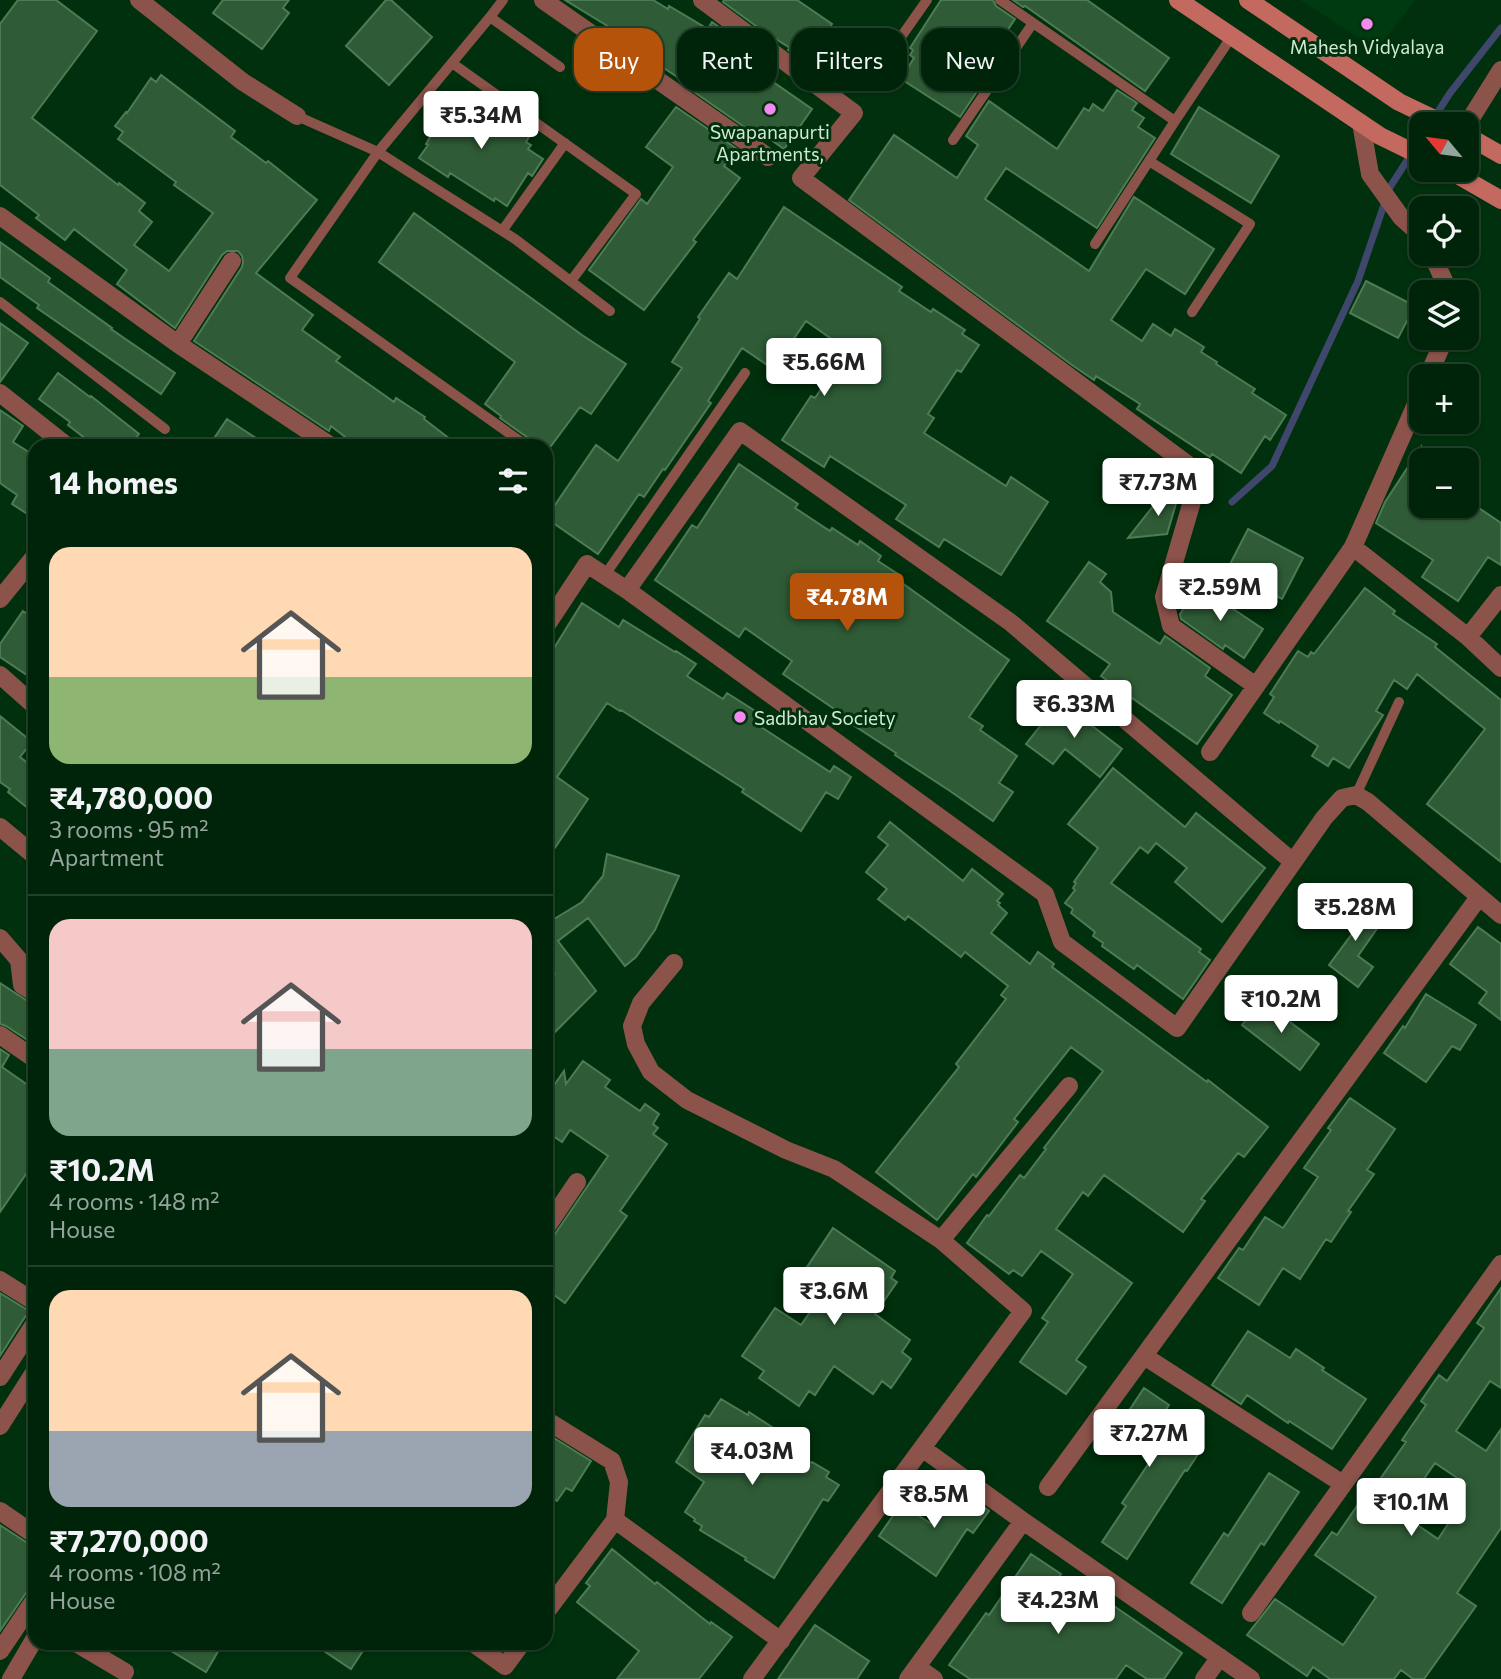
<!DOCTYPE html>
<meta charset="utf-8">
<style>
:root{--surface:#00240a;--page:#0e3018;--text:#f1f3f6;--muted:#95a49c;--line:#22412b;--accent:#b45309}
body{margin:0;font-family:Commissioner,sans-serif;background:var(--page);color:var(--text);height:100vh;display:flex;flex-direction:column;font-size:26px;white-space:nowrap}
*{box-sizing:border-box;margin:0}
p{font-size:23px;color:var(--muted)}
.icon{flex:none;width:38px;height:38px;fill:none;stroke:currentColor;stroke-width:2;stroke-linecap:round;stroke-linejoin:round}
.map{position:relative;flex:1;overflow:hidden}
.sheet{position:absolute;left:28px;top:439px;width:525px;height:1211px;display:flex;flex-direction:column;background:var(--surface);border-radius:21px;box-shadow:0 2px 5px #0004,0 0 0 2px var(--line)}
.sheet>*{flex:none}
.guide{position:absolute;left:574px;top:28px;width:665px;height:63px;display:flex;gap:14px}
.needle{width:46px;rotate:299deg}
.tools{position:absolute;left:1409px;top:112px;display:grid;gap:14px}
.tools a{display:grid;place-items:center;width:70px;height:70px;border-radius:14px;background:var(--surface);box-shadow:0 2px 5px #0004,0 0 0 2px var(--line);font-size:35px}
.price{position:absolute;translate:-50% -60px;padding:0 16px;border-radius:7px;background:#fff;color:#222;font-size:23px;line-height:46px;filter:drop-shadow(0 2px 4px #0008)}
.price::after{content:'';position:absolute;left:50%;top:42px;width:21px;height:16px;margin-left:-10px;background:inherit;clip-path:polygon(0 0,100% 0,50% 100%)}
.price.active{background:var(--accent);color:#fff}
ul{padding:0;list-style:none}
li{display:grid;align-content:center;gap:14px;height:371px;padding:0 21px}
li+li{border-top:2px solid var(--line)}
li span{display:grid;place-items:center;height:217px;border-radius:21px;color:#555}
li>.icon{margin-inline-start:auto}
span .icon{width:126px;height:126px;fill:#fffc;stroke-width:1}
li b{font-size:30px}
h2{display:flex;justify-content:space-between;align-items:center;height:84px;padding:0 21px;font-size:30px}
.tag{padding:0 24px;border-radius:21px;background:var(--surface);box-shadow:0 2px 5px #0004,0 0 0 2px var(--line);font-size:24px;line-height:63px}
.tag.active{background:var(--accent);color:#fff}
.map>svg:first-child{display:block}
</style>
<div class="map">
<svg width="1501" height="1679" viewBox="0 0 1501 1679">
<rect width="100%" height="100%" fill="#00300d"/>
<path fill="#003a11" d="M 1300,0 L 1415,0 L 1377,49 Z"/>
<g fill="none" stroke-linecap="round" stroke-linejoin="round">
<path stroke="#40476c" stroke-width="7" d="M 1434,118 L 1450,93 L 1501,28
M 1232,502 L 1272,466 L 1358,281 L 1390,187 L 1421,139"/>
</g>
<path fill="#2f5c36" stroke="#4d7b54" stroke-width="2" fill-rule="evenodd" d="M 18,0 L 56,0 L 97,31 L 32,118 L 118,185 L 119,183 L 145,203 L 139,211 L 152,222 L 134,245 L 169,271 L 213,213 L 174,185 L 176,182 L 118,139 L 123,132 L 115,126 L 126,112 L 127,113 L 151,78 L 156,82 L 161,75 L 235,131 L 231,137 L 266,163 L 268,161 L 317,200 L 256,273 L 313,315 L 302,330 L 340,357 L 336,361 L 394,402 L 396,398 L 425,417 L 424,419 L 459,446 L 357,446 L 331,426 L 329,431 L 194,341 L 242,267 L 243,262 L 242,256 L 238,251 L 227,251 L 222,255 L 175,328 L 117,284 L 127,270 L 74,229 L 65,240 L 36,218 L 39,215 L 0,185 L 0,24 Z
M 223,0 L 289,0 L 283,8 L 289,13 L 262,49 L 213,13 Z
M 386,0 L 391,0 L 432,37 L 389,85 L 346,46 Z
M 565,0 L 653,0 L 668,9 L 669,6 L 708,29 L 712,22 L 748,48 L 740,59 L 812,109 L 784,149 L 753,127 L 750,131 L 690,89 L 691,86 L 612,34 L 614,30 Z
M 724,0 L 797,0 L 832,24 L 829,28 L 853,44 L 830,78 L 796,56 L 788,50 L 790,48 L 760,29 L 723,2 Z
M 941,0 L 993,0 L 996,6 L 1015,19 L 1003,37 L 1010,42 L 960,117 L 901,79 L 914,58 L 910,55 L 913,50 L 910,48 Z
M 1013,0 L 1087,0 L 1169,58 L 1145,91 L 1025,6 L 1023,7 Z
M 1117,90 L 1137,103 L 1132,110 L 1144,118 L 1138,127 L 1155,138 L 1097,228 L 1006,168 L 985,199 L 1089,271 L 1134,197 L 1214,249 L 1185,294 L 1146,269 L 1111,320 L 1142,341 L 1153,324 L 1171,336 L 1175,329 L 1204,347 L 1201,352 L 1217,362 L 1216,364 L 1255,389 L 1252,393 L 1286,415 L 1270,440 L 1265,436 L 1241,473 L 1212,454 L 1210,457 L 1137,409 L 1140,404 L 1096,376 L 1094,380 L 1072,365 L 849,200 L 894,135 L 957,178 L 978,145 L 966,136 L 989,101 L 1057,149 L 1084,108 L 1089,111 L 1093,104 L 1103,111 Z
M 455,95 L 480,111 L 482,107 L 496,115 L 498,112 L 513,121 L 510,125 L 529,137 L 526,142 L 531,145 L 528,149 L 543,159 L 532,176 L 528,173 L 507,206 L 495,198 L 494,201 L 450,173 L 448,177 L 419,158 L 428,145 L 426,144 Z
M 676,107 L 737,149 L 724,166 L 740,178 L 693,240 L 696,242 L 644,310 L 589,270 L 641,199 L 647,204 L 673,167 L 646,147 Z
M 1199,107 L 1279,156 L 1251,203 L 1171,154 Z
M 784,207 L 902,287 L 899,291 L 931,312 L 933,309 L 965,330 L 962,334 L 979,345 L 961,372 L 957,370 L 928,414 L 934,418 L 924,433 L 1006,486 L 1011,477 L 1048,502 L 1001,575 L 944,539 L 939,547 L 896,519 L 906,505 L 830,456 L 824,467 L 782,440 L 811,396 L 815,398 L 847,350 L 806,321 L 773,369 L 742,348 L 708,401 L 711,403 L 665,470 L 663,469 L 644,497 L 639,494 L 598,554 L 546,518 L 596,445 L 618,461 L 682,368 L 672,362 L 700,319 L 698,317 L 729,273 L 737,279 Z
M 414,213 L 582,335 L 626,364 L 591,414 L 580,407 L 551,446 L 534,446 L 531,440 L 500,418 L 501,416 L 485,404 L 515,362 L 379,262 Z
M 0,242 L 50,278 L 48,282 L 112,328 L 111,329 L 175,373 L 161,394 L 37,308 L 39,305 L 0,277 Z
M 1366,281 L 1415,306 L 1398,338 L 1350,313 Z
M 0,323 L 28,343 L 0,382 Z
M 58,373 L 90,397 L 91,396 L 139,434 L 130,446 L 95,446 L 68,425 L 70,422 L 39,399 Z
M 0,410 L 23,426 L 13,442 L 35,456 L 35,519 L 12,504 L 17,495 L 0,483 Z
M 227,419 L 268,446 L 209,446 Z
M 1421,447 L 1421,506 L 1466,506 L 1467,500 L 1501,523 L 1501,565 L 1488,557 L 1458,601 L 1422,577 L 1433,560 L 1376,523 L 1385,502 Z
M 739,464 L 798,504 L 795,508 L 830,531 L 832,528 L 858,545 L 860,541 L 881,556 L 878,561 L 901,576 L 898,580 L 1009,660 L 969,717 L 983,726 L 980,730 L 1017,756 L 999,783 L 1013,792 L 993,821 L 950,791 L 895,755 L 896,753 L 841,717 L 843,715 L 783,674 L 792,661 L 745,628 L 739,637 L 655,580 L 692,525 L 697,528 Z
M 1180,487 L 1180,490 L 1167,534 L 1128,538 L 1154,505 Z
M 1248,529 L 1303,558 L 1282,599 L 1227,570 Z
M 1089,562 L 1106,574 L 1100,582 L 1111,592 L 1113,612 L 1160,644 L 1165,636 L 1210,668 L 1205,676 L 1232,695 L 1197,744 L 1101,676 L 1110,664 L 1047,621 Z
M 1199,586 L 1263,629 L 1244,658 L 1225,645 L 1223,649 L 1181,619 L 1180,614 Z
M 1365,588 L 1395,611 L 1393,614 L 1437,644 L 1435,647 L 1501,700 L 1501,862 L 1427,804 L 1485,729 L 1417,674 L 1407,689 L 1394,680 L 1376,711 L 1383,715 L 1349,768 L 1333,758 L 1328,766 L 1312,756 L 1318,746 L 1280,721 L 1279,723 L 1264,713 L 1274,697 L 1270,694 L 1298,651 L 1308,657 L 1311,652 L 1314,654 Z
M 582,603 L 619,627 L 623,620 L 675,652 L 676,651 L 696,664 L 687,676 L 723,699 L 727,693 L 760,714 L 755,723 L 830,772 L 834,766 L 851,777 L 838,799 L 826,792 L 801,831 L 742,792 L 744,789 L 621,710 L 620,711 L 607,703 L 557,777 L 588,799 L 546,861 L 546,661 Z
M 23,611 L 35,619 L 35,663 L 27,675 L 0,657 L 0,644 Z
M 1060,701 L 1122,749 L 1100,777 L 1065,749 L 1053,764 L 1026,744 Z
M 0,716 L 32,742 L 20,757 L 35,769 L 35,814 L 8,792 L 10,789 L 0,782 Z
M 1113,768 L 1185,827 L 1196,813 L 1265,868 L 1222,922 L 1175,882 L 1187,868 L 1156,843 L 1148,853 L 1140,847 L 1111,883 L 1201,949 L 1199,952 L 1210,960 L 1183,999 L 1137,965 L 1134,969 L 1102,946 L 1103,943 L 1093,936 L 1095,932 L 1071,913 L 1073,909 L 1065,903 L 1075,890 L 1073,888 L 1076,883 L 1074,882 L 1098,848 L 1068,824 Z
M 890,822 L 963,881 L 972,869 L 1003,894 L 997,901 L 1000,903 L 998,905 L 1007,913 L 991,933 L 1030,964 L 1038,952 L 1054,964 L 1052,967 L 1207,1082 L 1208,1080 L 1268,1127 L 1244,1157 L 1238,1153 L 1201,1199 L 1205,1201 L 1183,1232 L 1104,1175 L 1088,1196 L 1083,1192 L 1056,1229 L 1132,1283 L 1076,1360 L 1086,1367 L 1066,1394 L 1020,1362 L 1048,1322 L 1042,1318 L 1073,1274 L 1041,1251 L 1022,1276 L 1013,1270 L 1009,1274 L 967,1243 L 987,1215 L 989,1216 L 1020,1175 L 1024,1178 L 1046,1149 L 1044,1148 L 1103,1071 L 1071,1047 L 1014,1119 L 1018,1122 L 976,1177 L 973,1174 L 937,1220 L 876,1172 L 959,1067 L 956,1064 L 1006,999 L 1001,995 L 1008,986 L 965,952 L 961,957 L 908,916 L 905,920 L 878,899 L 887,889 L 866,872 L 888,845 L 878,837 Z
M 607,854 L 679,876 L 655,930 L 636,957 L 625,966 L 588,918 L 558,941 L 596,991 L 546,1041 L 546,987 L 555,974 L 546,962 L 546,924 L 582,902 L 603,876 Z
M 1348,899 L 1381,923 L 1358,956 L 1373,967 L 1358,987 L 1329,965 L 1354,931 L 1335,917 Z
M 1478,927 L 1501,944 L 1501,1020 L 1479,1003 L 1487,992 L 1450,964 Z
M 0,983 L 35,1006 L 35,1045 L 6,1026 L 0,1024 Z
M 1426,994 L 1476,1025 L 1460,1050 L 1452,1046 L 1426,1082 L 1384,1053 L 1403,1026 L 1405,1028 Z
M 1261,1000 L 1319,1044 L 1300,1070 L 1242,1025 Z
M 0,1049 L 9,1055 L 2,1067 L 35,1090 L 35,1161 L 0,1212 Z
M 583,1061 L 610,1080 L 605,1087 L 640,1111 L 645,1104 L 659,1114 L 653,1124 L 658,1128 L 653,1134 L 667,1144 L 620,1211 L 627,1216 L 565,1303 L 546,1289 L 546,1239 L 552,1238 L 555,1234 L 608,1156 L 570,1130 L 562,1142 L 546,1131 L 546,1097 L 564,1071 L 566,1084 Z
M 1350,1098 L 1395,1129 L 1367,1170 L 1374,1174 L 1348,1211 L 1351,1212 L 1331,1242 L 1326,1239 L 1300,1279 L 1283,1268 L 1259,1305 L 1218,1278 L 1239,1248 L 1243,1250 L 1265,1217 L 1283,1228 L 1318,1177 L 1304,1168 L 1331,1130 L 1328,1128 Z
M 833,1228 L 895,1271 L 891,1278 L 897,1282 L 875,1314 L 910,1340 L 902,1352 L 911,1359 L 891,1388 L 882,1381 L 873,1394 L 834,1366 L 815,1395 L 809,1391 L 799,1406 L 759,1378 L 764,1371 L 742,1356 L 775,1308 L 801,1325 L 824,1292 L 801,1276 Z
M 1501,1288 L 1501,1388 L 1490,1381 L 1456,1431 L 1486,1451 L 1501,1429 L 1501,1528 L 1457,1593 L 1476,1606 L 1424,1679 L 1413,1679 L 1401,1670 L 1394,1679 L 1330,1679 L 1313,1667 L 1307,1676 L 1247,1635 L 1275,1599 L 1343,1645 L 1346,1641 L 1376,1597 L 1315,1555 L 1332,1532 L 1337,1535 L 1368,1490 L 1371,1492 L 1406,1442 L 1402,1440 L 1426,1405 L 1421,1401 L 1439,1375 L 1447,1381 L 1484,1328 L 1477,1323 ZM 1435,1463 L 1466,1484 L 1456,1499 L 1462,1503 L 1438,1539 L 1400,1513 Z
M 0,1293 L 31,1312 L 25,1317 L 0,1356 Z
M 1248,1331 L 1290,1358 L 1296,1349 L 1324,1368 L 1322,1370 L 1366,1399 L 1332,1449 L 1289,1421 L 1288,1423 L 1247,1395 L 1241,1404 L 1212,1385 Z
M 1144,1388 L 1169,1405 L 1159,1420 L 1202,1448 L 1187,1471 L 1185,1470 L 1127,1559 L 1102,1542 L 1126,1506 L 1122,1503 L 1151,1460 L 1113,1435 Z
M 721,1399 L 748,1415 L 749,1412 L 781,1433 L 776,1441 L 811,1463 L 812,1462 L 829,1472 L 826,1477 L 839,1485 L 828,1501 L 823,1499 L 774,1578 L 745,1560 L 746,1558 L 700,1530 L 702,1526 L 694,1521 L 695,1519 L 685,1512 L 704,1482 L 676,1462 L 705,1415 L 709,1417 Z
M 546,1433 L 591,1461 L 572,1491 L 566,1488 L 557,1501 L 546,1494 Z
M 1269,1473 L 1299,1492 L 1264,1545 L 1261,1543 L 1222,1603 L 1191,1583 L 1224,1533 L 1228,1536 Z
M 956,1487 L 989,1511 L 973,1533 L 967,1529 L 936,1576 L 879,1536 L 901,1504 L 930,1523 Z
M 0,1525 L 29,1544 L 35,1546 L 35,1586 L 26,1593 L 0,1631 Z
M 612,1549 L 655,1584 L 657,1582 L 710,1624 L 711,1622 L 732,1637 L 699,1679 L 617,1679 L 639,1651 L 577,1602 L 590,1586 L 586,1583 Z
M 1031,1554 L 1061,1574 L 1058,1579 L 1108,1614 L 1114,1606 L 1182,1653 L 1164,1679 L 1147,1679 L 1126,1665 L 1116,1679 L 970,1679 L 949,1665 L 986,1613 L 989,1615 Z
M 815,1625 L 869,1661 L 857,1679 L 778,1679 Z
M 158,1643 L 223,1643 L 206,1672 Z
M 312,1643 L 368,1643 L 351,1669 Z"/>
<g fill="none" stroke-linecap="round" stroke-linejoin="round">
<path stroke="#8c534b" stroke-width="10" d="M 1000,0 L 1175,121 L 1232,36
M 490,17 L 503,0
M 894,47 L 927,0
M 452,63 L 636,194 L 571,281
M 297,116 L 378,152 L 414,175 L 515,239 L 610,311
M 953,140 L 1033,23
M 1149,161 L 1250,224 L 1192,312
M 502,231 L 565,143
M 1095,244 L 1175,121
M 0,302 L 165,429
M 527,446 L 290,278 L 378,152 L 490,17 L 560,67
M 605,575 L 745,373
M 1356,795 L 1399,702"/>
<path stroke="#8c534b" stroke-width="18" d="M 139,0 L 243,82 L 297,116
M 543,0 L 768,157
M 702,0 L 854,113 L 801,178 L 1187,464 L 1193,498 L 1164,597 L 1171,626 L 1256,686
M 1361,123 L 1370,174 L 1401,217 L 1421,235
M 1466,126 L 1501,70
M 0,216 L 178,344 L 331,446
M 1432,254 L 1449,292
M 178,344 L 232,261
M 1428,376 L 1445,338
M 0,393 L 67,446
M 1353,547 L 1468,637 L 1501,668
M 627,590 L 740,431 L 1010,622 L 1293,862
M 0,599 L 35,556
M 546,626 L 587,564 L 627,590 L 1045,894 L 1062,942 L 1177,1028 L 1324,818 L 1342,798 L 1356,795 L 1368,802 L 1501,915
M 1468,637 L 1501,595
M 0,675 L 35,706
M 1210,752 L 1353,547 L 1421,393
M 0,827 L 35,856
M 0,938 L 19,960 L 22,985 L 35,993
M 674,963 L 641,1003 L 632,1026 L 636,1044 L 651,1072 L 687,1100 L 786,1150 L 834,1169 L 941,1240 L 1023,1311 L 752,1679
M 0,1035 L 35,1059
M 546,1228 L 577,1182
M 941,1240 L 1069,1086
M 0,1280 L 35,1302
M 1144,1356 L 1343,1484
M 0,1377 L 35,1323
M 546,1420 L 612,1461 L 619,1482 L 615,1520
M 0,1426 L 35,1371
M 922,1448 L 1023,1521 L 1251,1679
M 1048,1487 L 1479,897
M 0,1511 L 35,1535
M 546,1612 L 615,1520 L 781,1641
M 1251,1613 L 1501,1264
M 76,1643 L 125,1672
M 473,1643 L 505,1666 L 522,1643
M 0,1651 L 35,1599
M 917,1667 L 934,1679
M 11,1679 L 35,1638
M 908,1679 L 1023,1521
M 1204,1679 L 1220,1657"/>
<path stroke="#c4695f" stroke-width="18" d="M 1178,0 L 1380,136 L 1421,156
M 1248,0 L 1399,102 L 1445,124
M 1466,135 L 1501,155
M 1449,170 L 1501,200"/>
</g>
<g fill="#f389f1" stroke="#00300d" stroke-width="2.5">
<circle cx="1367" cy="24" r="7"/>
<circle cx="770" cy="109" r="7"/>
<circle cx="740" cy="717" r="7"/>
</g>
<g text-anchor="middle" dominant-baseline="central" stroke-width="6" stroke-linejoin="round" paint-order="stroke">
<g font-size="19" fill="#d0e9d3" stroke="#00300d">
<text x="1367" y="46">Mahesh Vidyalaya</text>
<text x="770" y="131">Swapanapurti<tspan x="770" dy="22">Apartments,</tspan></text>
<text x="754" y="717" text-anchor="start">Sadbhav Society</text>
</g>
</g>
</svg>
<div class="tools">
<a><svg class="needle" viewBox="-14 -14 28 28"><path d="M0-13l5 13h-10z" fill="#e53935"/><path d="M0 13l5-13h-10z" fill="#95a49c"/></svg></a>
<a><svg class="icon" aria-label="locate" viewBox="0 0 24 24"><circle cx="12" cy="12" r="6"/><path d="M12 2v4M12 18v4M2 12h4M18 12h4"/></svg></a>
<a><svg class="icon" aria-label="layers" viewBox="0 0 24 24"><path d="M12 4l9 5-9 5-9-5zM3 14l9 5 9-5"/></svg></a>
<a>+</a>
<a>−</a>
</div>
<b class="price" style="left:481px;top:151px">₹5.34M</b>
<b class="price" style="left:824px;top:398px">₹5.66M</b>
<b class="price" style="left:1158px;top:518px">₹7.73M</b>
<b class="price" style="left:1220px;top:623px">₹2.59M</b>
<b class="price active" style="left:847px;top:633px">₹4.78M</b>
<b class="price" style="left:1074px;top:740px">₹6.33M</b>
<b class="price" style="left:1355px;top:943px">₹5.28M</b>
<b class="price" style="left:1281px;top:1035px">₹10.2M</b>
<b class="price" style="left:834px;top:1327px">₹3.6M</b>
<b class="price" style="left:1149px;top:1469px">₹7.27M</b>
<b class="price" style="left:752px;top:1487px">₹4.03M</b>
<b class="price" style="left:934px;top:1530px">₹8.5M</b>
<b class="price" style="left:1411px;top:1538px">₹10.1M</b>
<b class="price" style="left:1058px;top:1636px">₹4.23M</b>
<div class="guide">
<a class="tag active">Buy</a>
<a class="tag">Rent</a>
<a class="tag">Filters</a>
<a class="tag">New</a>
</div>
<section class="sheet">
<h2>14 homes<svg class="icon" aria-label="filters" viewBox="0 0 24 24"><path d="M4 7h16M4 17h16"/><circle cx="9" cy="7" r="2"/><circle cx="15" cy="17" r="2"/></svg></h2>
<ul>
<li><span style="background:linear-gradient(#ffd9b3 60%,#8fb573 0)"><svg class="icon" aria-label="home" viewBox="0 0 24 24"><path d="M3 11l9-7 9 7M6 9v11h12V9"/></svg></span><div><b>₹4,780,000</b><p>3 rooms · 95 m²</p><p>Apartment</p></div></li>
<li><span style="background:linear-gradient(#f6c9c9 60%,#7fa58c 0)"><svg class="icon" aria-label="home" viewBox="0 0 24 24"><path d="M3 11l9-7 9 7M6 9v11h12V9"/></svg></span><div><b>₹10.2M</b><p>4 rooms · 148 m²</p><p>House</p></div></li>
<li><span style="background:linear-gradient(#ffd9b3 65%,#9aa5b1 0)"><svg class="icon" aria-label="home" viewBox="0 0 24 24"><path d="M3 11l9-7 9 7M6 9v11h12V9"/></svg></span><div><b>₹7,270,000</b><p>4 rooms · 108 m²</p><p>House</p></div></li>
</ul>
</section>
</div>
